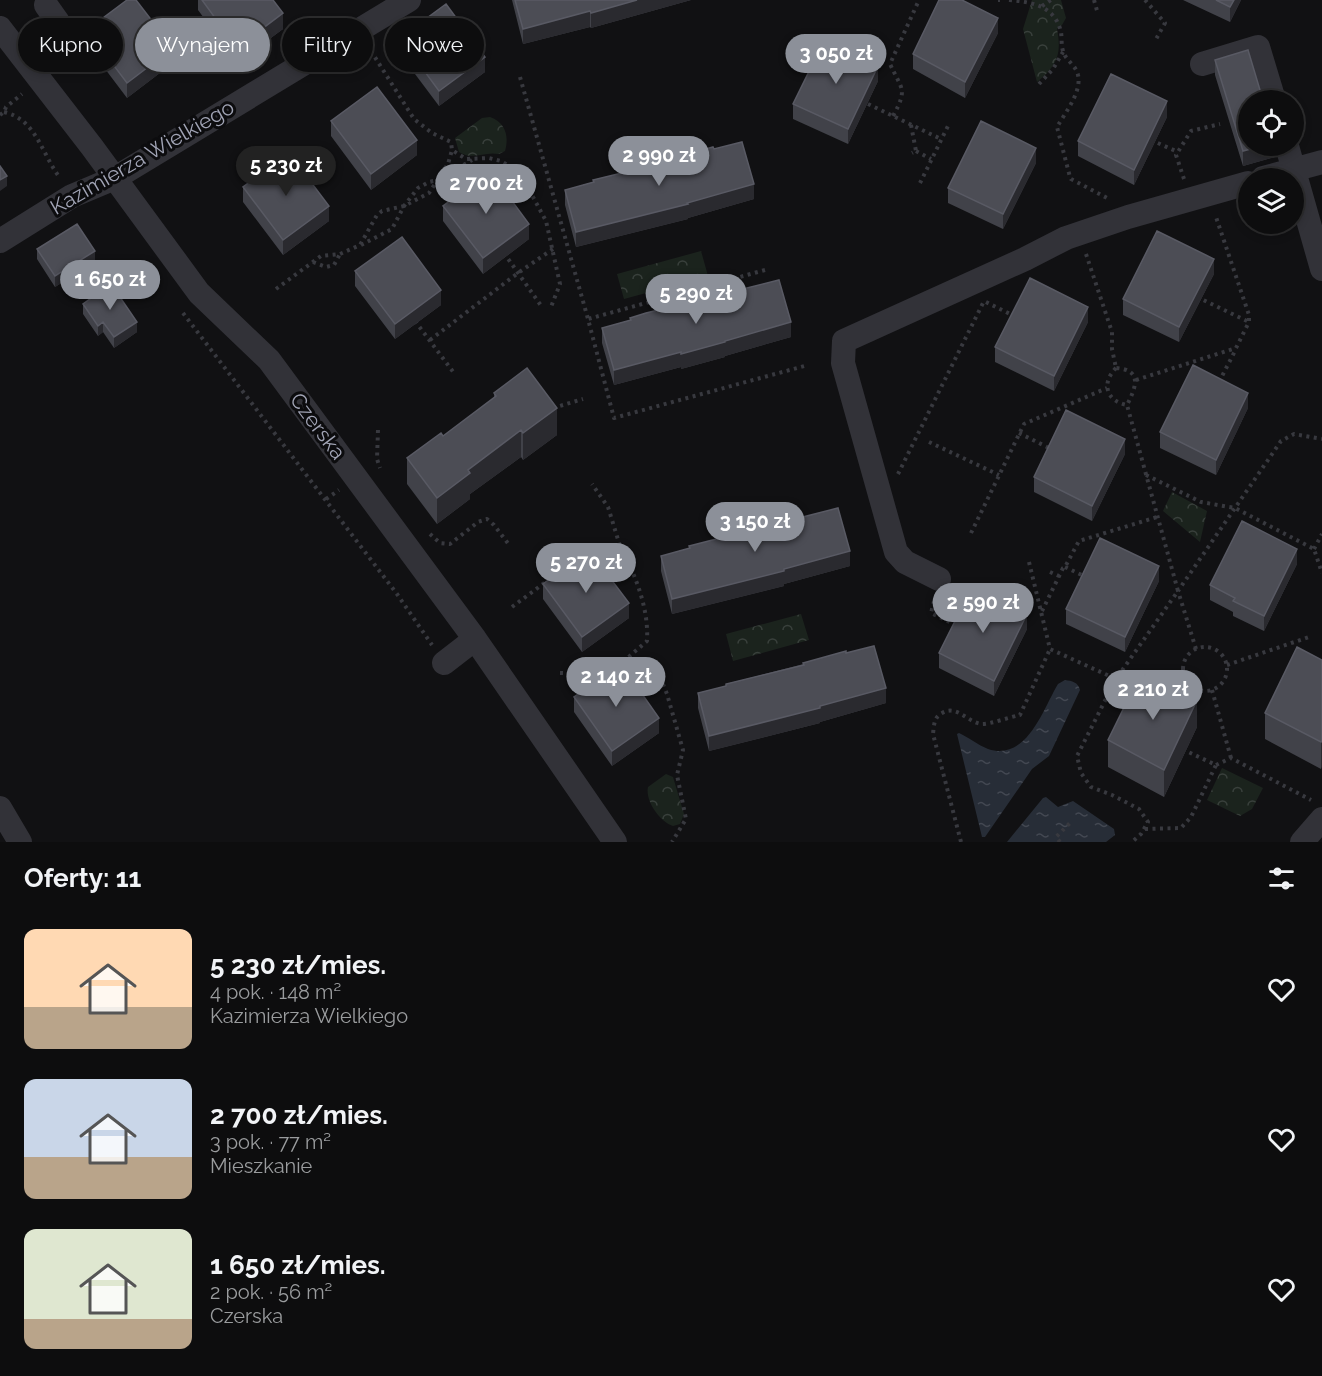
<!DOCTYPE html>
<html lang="pl">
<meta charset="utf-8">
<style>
:root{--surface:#0d0d0e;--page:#1b1b1c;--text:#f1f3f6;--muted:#9a9c9e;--line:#2d2d2e;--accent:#8c9099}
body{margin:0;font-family:Raleway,sans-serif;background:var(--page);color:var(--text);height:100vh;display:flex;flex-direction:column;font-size:22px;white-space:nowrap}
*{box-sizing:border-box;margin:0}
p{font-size:20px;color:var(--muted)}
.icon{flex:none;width:33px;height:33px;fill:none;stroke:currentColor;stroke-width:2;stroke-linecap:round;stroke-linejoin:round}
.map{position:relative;height:842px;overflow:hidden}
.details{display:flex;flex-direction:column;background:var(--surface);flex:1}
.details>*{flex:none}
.hud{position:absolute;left:18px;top:18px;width:600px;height:54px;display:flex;gap:12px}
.controls{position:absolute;left:1238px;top:90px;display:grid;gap:12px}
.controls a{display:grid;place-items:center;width:66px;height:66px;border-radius:50%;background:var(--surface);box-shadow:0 3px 9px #0003,0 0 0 2px var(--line);font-size:30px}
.price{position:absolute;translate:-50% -51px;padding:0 14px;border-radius:21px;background:var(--accent);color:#fff;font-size:20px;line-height:39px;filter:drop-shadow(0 2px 3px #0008)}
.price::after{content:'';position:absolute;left:50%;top:36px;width:18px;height:14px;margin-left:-9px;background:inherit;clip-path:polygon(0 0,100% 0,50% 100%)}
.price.on{background:#222;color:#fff}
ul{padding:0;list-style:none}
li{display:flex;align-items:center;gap:18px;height:150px;padding:0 24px}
li span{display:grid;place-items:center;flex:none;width:168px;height:120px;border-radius:12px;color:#555}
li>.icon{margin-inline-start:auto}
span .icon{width:72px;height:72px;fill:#fffc;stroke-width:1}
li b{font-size:26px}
h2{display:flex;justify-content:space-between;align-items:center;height:72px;padding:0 24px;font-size:26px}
.pill{padding:0 21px;border-radius:27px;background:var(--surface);box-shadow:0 3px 9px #0003,0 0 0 2px var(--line);font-size:21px;line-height:54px}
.pill.on{background:var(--accent);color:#fff}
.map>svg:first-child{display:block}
</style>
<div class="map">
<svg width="1322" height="842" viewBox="0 0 1322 842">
<defs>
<pattern id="park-crowns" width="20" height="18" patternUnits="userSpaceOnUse" patternTransform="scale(1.5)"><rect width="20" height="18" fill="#1b231d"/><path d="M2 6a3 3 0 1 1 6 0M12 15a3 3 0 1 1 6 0" fill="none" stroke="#39403c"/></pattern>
<pattern id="water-ripples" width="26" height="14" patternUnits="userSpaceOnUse" patternTransform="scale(1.5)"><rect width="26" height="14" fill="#272d37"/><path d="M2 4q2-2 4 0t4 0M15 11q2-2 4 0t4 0" fill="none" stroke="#434852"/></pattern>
</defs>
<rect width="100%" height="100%" fill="#111113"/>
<path fill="url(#park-crowns)" d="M 1032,0 L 1061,0 L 1066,18 L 1062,25 L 1057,29 C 1062,54 1057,66 1037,82 L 1023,29 Z
M 490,117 C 506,123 509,136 505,151 L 499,154 C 483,151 473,161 459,152 L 455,138 L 482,118 Z
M 701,251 L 708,276 L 624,299 L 617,274 Z
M 1172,492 L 1207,511 L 1200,542 L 1163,511 Z
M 801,614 L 809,640 L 733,661 L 726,634 Z
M 1222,768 L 1263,788 L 1252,809 L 1240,816 L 1207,800 Z
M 666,774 L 673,777 L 684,814 L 680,824 L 673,826 C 660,822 645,801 648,787 Z"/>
<path fill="url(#water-ripples)" d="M 1065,680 C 1072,681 1078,682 1080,690 L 1049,756 L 1032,769 L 985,837 L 982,837 L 957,734 L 959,733 C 968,737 978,745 988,749 C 1027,762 1043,709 1058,684 Z
M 1046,797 L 1058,807 L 1073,801 L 1114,829 L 1115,835 L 1106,842 L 1007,842 L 1043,798 Z"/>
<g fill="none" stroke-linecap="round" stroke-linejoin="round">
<path stroke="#38393f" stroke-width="4" stroke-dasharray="3 4.5" stroke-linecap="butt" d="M 998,0 L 1000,0
M 1009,0 C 1032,2 1055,6 1061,32 C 1062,38 1061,45 1063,51 C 1065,60 1076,65 1078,75 C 1082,92 1065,113 1057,127 L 1070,177 L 1071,179 L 1109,199
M 1094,0 L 1098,14
M 1145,0 L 1165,23 L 1155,41
M 1042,6 L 1051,0
M 371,51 L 414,119 L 432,133 L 451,142 L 452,150 L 466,159 L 489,158 L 501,161 L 512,168 L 533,197 L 546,221 L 560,284 L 551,307
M 520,77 L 588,319
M 1039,84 L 1053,69 L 1063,52
M 868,104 L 941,139
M 4,112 C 37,120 41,153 60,178
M 0,115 L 4,112 L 6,107 L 22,94
M 893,116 C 908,89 902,90 890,64 L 919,0
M 911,125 L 916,151 L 912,153
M 1151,140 L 1178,152
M 916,151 L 931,159
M 1184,179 L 1176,155 L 1191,131 L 1220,124
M 920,183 L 948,126
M 361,245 L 392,229 L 404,206 L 418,188 L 429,182 L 438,180 L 472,160
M 504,253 L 542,307
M 1086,254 L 1112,332 L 1112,349 L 1116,368
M 313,262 L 326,267 L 334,265 L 340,254
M 765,270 L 588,319 L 614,418 L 808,365
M 276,289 L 321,256 L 340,254 L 360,245 L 377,215 L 382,211 L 404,206 L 429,193 L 448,164 L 452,150
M 1197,297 L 1249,322
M 986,302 L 1014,316
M 183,313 L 397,594 L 432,645
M 415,321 L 454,373
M 430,340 L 518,273 L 553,249
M 1116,368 C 1101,383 1106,401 1127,405
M 1136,380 L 1236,348 L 1249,322 L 1249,315 L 1216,217
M 1219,382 L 1236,349
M 553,408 L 583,399
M 378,430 L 377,459 L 380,468
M 1019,433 L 1051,449
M 929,442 L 999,475
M 898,474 L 983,303
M 1146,475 L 1201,502 L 1235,508 L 1314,549 L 1322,573
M 326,499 L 339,490
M 971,533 L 1024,424 L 1107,388
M 430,534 L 440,543 L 450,544 L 478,522 L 487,519 L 494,525 L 510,546
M 1314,549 L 1322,534
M 1029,562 L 1050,649 L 1116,679 L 1178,591 L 1127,405 C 1135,389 1144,370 1116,368
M 1065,567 L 1086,577
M 1050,572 L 1059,576
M 934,601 L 931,613 L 956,625
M 512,607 L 587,551 L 620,546 L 608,507 L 592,484
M 1042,611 L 1063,568 L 1065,567 L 1079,541 L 1157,517
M1183 669a22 22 0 1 1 44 0a22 22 0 1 1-44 0Z
M 1196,649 L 1178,591 L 1281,441 L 1294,434 L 1322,439
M 628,657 L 661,679 L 667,694 L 683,750 L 677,775 L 686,819 L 672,842
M 1227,665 L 1312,636
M 560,673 L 609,674 L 647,641 C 649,608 635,574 620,546
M 1116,679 L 1077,756 L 1081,773 L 1091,787 L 1112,795 L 1139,809 L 1148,822 L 1141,834 L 1132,842
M 1212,690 L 1231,758
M 1216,765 L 1231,758 L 1311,800
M 1145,829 L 1181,828 L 1191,817 L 1216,765 L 1182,749
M 961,842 L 933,734 C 934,725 934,717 942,713 C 957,704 968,723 982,724 C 991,724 1010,717 1020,715 L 1050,649
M 1060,842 L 1056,837 L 1071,822"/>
<path stroke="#323238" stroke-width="24" d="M 46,5 L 58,22
M 0,28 L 92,147 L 199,293 L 269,360 L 475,639 L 615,842
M 1202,64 L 1258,47 L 1274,100
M 1287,146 L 1322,269
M 1263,178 L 1322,162
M 0,241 L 72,196 L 115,178 L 409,0
M 939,579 L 905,562 L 896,552 L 843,363 L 844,341 L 1025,259 L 1066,238 L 1128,217 L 1248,183
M 444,663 L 475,639
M 0,808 L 20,842
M 1302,842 L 1322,819"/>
</g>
<path fill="#414249" d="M 198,0 L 273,0 L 283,29 L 237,63 L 198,10 Z
M 512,0 L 691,0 L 591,28 L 590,27 L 523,44 Z
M 1183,0 L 1241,0 L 1230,22 Z
M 87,30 L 173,63 L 127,98 L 87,45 Z
M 998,33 L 965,98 L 913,69 L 913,54 Z
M 400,38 L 485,72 L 439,106 L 400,54 Z
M 1215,60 L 1275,146 L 1275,157 L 1243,166 L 1215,75 Z
M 878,81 L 848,144 L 793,119 L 793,104 Z
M 1167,117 L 1134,185 L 1078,156 L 1078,141 Z
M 331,121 L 417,155 L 371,190 L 331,136 Z
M 714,149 L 754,199 L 688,218 L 688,219 L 576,247 L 565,205 L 565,190 L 593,182 L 593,180 L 671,161 Z
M 1036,163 L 1003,229 L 948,203 L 948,188 Z
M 243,187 L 329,221 L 283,255 L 243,202 Z
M 443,206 L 529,239 L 483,274 L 443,221 Z
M 37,249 L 95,262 L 55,287 L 37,259 Z
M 355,271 L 441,305 L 395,339 L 355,286 Z
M 1214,274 L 1179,342 L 1123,315 L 1123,299 Z
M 83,304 L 137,332 L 114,348 L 103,332 L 98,336 L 83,314 Z
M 630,318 L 791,337 L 725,356 L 725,357 L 681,369 L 681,367 L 614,385 L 602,343 L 602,328 L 630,320 Z
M 1088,322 L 1054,391 L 995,362 L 995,347 Z
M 494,393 L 557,435 L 523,460 L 521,457 L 470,494 L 470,499 L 437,524 L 407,484 L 407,458 L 443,436 L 494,398 Z
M 1248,408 L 1216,475 L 1160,448 L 1160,432 Z
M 1125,454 L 1092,521 L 1034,492 L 1034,477 Z
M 689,546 L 850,566 L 784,584 L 784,586 L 672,614 L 661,571 L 661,556 L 689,549 Z
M 1297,564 L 1264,631 L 1233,616 L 1233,612 L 1210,600 L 1210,585 Z
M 1159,581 L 1125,652 L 1066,624 L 1066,609 Z
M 543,584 L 629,618 L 582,652 L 543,599 Z
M 1027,629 L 994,696 L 939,668 L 939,653 Z
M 846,653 L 886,703 L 820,722 L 820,723 L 709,751 L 698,708 L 698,693 L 726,686 L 726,684 Z
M 1322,660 L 1321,769 L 1265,739 L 1265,713 Z
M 574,697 L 659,733 L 612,766 L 574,712 Z
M 1197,727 L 1164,797 L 1108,767 L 1108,740 Z"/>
<path fill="#2a2a2f" d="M 637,0 L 691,0 L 591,28 L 591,13 Z
M 1234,0 L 1241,0 L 1230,22 L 1230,7 Z
M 590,11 L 590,27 L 523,44 L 523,29 Z
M 283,13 L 283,29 L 237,63 L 237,48 Z
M 998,18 L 998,33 L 965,98 L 965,82 Z
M 173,48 L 173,63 L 127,98 L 127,83 Z
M 485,57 L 485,72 L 439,106 L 439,91 Z
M 878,66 L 878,81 L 848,144 L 848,129 Z
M 1167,101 L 1167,117 L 1134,185 L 1134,170 Z
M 417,140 L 417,155 L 371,190 L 371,174 Z
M 1262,146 L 1275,146 L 1275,157 L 1243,166 L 1243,151 Z
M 1036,148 L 1036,163 L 1003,229 L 1003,214 Z
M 7,176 L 7,186 L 0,191 L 0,180 Z
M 754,184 L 754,199 L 688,218 L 688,219 L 576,247 L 576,232 Z
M 329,206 L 329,221 L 283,255 L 283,240 Z
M 529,224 L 529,239 L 483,274 L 483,258 Z
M 95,251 L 95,262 L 55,287 L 55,276 Z
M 1214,259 L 1214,274 L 1179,342 L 1179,327 Z
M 441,290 L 441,305 L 395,339 L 395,324 Z
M 1088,307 L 1088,322 L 1054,391 L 1054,376 Z
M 103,322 L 103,332 L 98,336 L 98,326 Z
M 137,322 L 137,332 L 114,348 L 114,337 Z
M 791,322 L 791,337 L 725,356 L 725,357 L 681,369 L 681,354 Z
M 681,352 L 681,367 L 614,385 L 614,370 Z
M 1248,393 L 1248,408 L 1216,475 L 1216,460 Z
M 557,408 L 557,435 L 523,460 L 523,433 Z
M 521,430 L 521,457 L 470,494 L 470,499 L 437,524 L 437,498 L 468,470 Z
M 1125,439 L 1125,454 L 1092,521 L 1092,506 Z
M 1297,549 L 1297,564 L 1264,631 L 1264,616 Z
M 850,551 L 850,566 L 784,584 L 784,586 L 672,614 L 672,599 Z
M 1159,566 L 1159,581 L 1125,652 L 1125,637 Z
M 629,603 L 629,618 L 582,652 L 582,637 Z
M 1027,614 L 1027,629 L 994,696 L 994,681 Z
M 886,688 L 886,703 L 820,722 L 820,723 L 709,751 L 709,736 Z
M 1197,700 L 1197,727 L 1164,797 L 1164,770 Z
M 659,718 L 659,733 L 612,766 L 612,751 Z
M 1322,740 L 1322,767 L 1321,769 L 1321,742 Z"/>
<path fill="#4c4d55" stroke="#595a64" stroke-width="1.5" d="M 127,0 L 136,0 L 173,48 L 127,83 L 87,30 Z
M 202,0 L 273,0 L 283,13 L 237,48 Z
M 515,0 L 637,0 L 591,13 L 590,11 L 523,29 Z
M 939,0 L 962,0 L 998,18 L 965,82 L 913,54 Z
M 1216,0 L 1234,0 L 1230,7 Z
M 446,4 L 485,57 L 439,91 L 400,38 Z
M 825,39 L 878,66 L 848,129 L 793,104 Z
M 1248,50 L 1263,100 L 1248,100 L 1248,146 L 1262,146 L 1243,151 L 1215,60 Z
M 1111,74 L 1167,101 L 1134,170 L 1078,141 Z
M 377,87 L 417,140 L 371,174 L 331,121 Z
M 981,121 L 1036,148 L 1003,214 L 948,188 Z
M 742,142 L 754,184 L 687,203 L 688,204 L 576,232 L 565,190 L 594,182 L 593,180 L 671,161 L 671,159 L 713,147 L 714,149 Z
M 289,153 L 329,206 L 283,240 L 243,187 Z
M 0,166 L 7,176 L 0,180 Z
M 490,171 L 529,224 L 483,258 L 443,206 Z
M 77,224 L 95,251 L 55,276 L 37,249 Z
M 1157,231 L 1214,259 L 1179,327 L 1123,299 Z
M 402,237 L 441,290 L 395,324 L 355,271 Z
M 1030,278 L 1088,307 L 1054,376 L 995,347 Z
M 779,280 L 791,322 L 725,341 L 725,342 L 681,354 L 681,352 L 614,370 L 602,328 L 631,320 L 630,318 L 646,313 Z
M 111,284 L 137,322 L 114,337 L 103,322 L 98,326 L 83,304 Z
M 1193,365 L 1248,393 L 1216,460 L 1160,432 Z
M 527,368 L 557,408 L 523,433 L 521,430 L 468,470 L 470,473 L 437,498 L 407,458 L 441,433 L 443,436 L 496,396 L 494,393 Z
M 1066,410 L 1125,439 L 1092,506 L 1034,477 Z
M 838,508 L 850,551 L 784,569 L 784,571 L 672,599 L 661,556 L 690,548 L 689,546 Z
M 1242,521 L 1297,549 L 1264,616 L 1233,601 L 1235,598 L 1210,585 Z
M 1100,538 L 1159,566 L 1125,637 L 1066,609 Z
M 589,550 L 629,603 L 582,637 L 543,584 Z
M 972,587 L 1027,614 L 994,681 L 939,653 Z
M 874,646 L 886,688 L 820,706 L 820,708 L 709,736 L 698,693 L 726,686 L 726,684 L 804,665 L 803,663 L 846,651 L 846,653 Z
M 1297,647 L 1322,660 L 1322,740 L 1321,742 L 1265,713 Z
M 621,664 L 659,718 L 612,751 L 574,697 Z
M 1141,673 L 1197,700 L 1164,770 L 1108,740 Z"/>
<g text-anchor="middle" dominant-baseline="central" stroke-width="6" stroke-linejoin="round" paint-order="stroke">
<g font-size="21" fill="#a1a4b5" stroke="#0c0c0e">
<text transform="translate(142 157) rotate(-30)">Kazimierza Wielkiego</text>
<text transform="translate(318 426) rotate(53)">Czerska</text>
</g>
</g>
</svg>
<div class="controls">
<a><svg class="icon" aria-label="locate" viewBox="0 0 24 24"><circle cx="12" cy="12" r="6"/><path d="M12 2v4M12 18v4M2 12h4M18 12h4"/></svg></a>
<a><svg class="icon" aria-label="layers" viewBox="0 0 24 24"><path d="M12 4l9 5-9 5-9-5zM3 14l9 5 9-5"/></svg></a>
</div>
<b class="price" style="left:836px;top:85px">3 050 zł</b>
<b class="price" style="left:659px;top:187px">2 990 zł</b>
<b class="price on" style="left:286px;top:197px">5 230 zł</b>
<b class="price" style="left:486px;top:215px">2 700 zł</b>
<b class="price" style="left:110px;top:311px">1 650 zł</b>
<b class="price" style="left:696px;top:325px">5 290 zł</b>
<b class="price" style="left:755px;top:553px">3 150 zł</b>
<b class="price" style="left:586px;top:594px">5 270 zł</b>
<b class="price" style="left:983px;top:634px">2 590 zł</b>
<b class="price" style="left:616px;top:708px">2 140 zł</b>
<b class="price" style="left:1153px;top:721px">2 210 zł</b>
<div class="hud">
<a class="pill">Kupno</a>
<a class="pill on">Wynajem</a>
<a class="pill">Filtry</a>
<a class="pill">Nowe</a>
</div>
</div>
<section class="details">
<h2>Oferty: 11<svg class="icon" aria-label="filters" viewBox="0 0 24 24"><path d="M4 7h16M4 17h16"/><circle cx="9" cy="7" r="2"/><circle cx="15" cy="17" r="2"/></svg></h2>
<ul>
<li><span style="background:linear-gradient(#ffd9b3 65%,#b9a48a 0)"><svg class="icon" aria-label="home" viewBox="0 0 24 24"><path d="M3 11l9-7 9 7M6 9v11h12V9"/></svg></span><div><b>5 230 zł/mies.</b><p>4 pok. · 148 m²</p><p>Kazimierza Wielkiego</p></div><svg class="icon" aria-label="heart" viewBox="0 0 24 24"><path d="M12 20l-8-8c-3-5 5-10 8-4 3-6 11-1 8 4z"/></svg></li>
<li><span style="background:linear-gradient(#c9d6e8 65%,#b9a48a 0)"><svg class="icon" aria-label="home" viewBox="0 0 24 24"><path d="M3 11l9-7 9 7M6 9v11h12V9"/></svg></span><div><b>2 700 zł/mies.</b><p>3 pok. · 77 m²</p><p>Mieszkanie</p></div><svg class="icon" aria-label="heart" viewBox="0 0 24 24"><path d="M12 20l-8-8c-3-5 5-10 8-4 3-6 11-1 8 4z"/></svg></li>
<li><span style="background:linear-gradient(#dfe7d0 75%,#b9a48a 0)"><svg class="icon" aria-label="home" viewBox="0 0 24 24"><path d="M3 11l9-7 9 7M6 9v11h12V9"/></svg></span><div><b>1 650 zł/mies.</b><p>2 pok. · 56 m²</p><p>Czerska</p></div><svg class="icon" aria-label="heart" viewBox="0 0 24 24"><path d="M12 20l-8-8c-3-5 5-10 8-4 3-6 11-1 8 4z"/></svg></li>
</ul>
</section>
